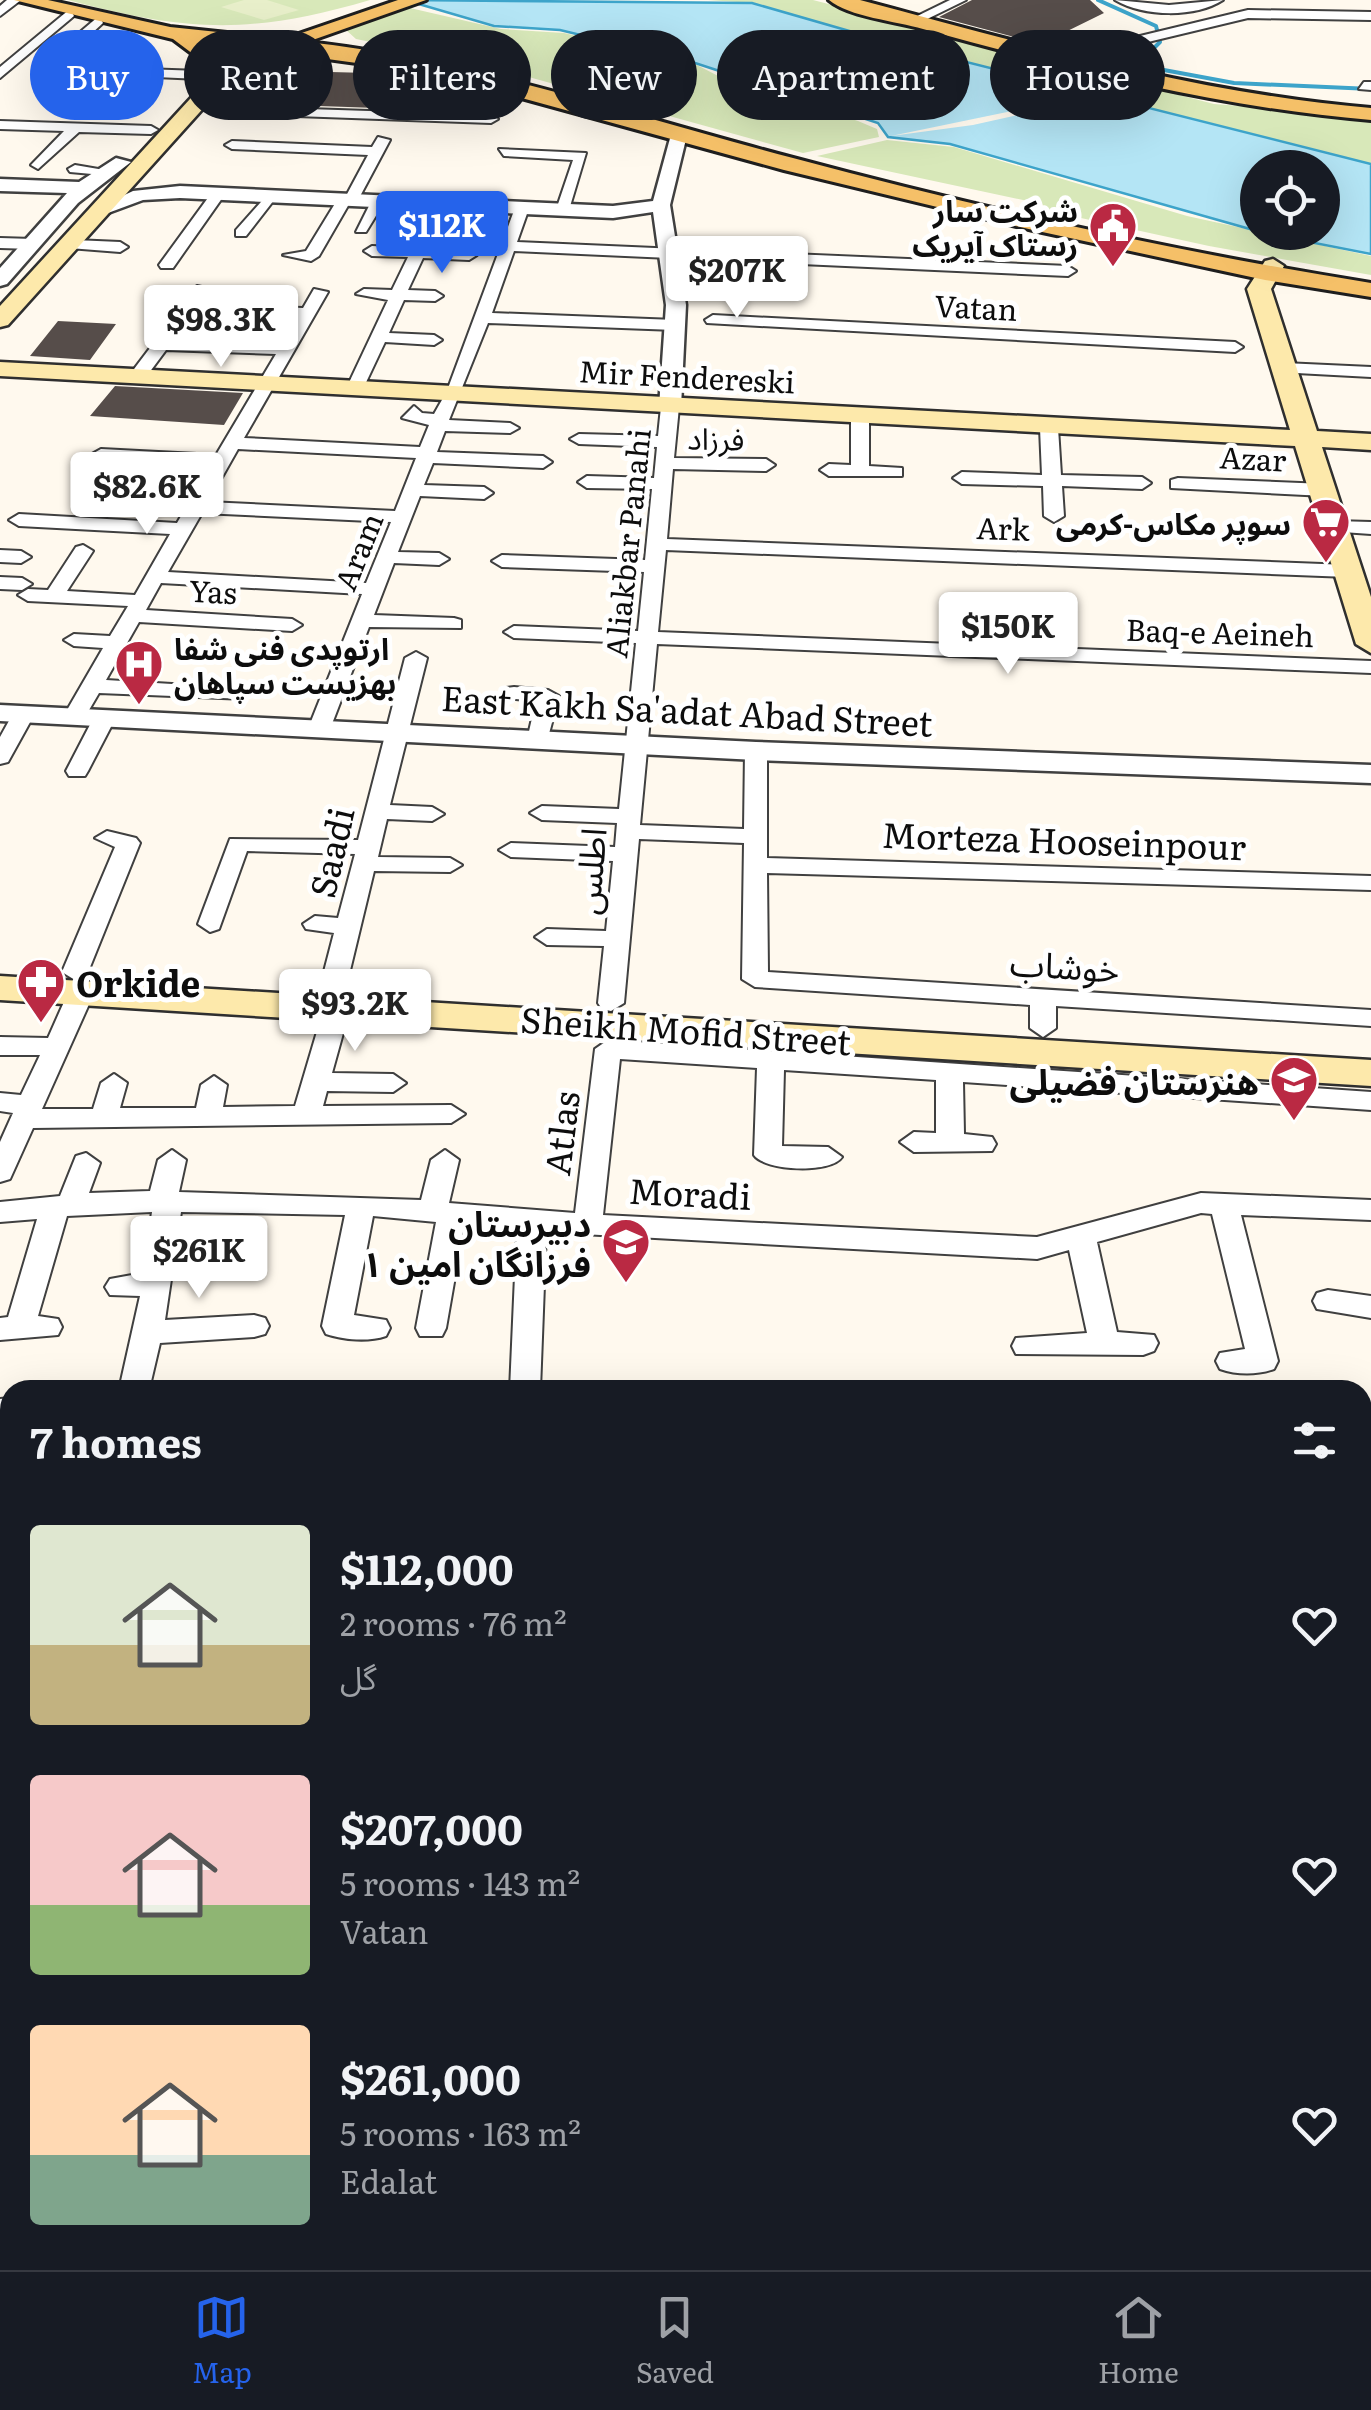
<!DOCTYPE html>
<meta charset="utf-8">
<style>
:root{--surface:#171b24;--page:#242831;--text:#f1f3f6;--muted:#9ea1a6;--line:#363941;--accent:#2563eb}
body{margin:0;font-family:Literata,"Noto Sans Arabic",serif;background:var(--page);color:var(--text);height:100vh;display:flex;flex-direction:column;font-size:38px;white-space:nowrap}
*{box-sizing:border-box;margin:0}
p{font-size:32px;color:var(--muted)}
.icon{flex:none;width:55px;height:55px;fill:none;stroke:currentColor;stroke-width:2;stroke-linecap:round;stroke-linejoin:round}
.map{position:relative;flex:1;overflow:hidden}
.drawer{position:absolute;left:0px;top:1380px;width:1372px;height:890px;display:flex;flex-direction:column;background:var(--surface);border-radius:30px 30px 0 0;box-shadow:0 10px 40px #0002}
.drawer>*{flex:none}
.top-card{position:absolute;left:30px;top:30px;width:1312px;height:90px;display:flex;gap:20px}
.buttons{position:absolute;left:1240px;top:150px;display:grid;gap:20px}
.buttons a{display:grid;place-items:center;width:100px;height:100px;border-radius:50%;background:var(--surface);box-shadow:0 10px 40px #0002;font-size:50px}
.price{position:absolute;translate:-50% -85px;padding:0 22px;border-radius:10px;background:#fff;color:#222;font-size:32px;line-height:65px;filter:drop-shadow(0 2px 5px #0008)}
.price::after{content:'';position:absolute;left:50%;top:60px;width:30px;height:22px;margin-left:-15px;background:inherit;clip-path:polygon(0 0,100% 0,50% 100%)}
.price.selected{background:var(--accent);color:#fff}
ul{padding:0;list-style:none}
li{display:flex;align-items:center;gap:30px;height:250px;padding:0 30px}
li span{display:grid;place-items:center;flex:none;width:280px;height:200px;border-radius:10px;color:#555}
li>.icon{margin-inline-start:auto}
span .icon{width:120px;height:120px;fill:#fffc;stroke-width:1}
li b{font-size:42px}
h2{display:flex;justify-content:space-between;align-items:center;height:120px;padding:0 30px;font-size:42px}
.chip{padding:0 35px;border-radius:45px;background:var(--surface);box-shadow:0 10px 40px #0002;font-size:35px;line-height:90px}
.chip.selected{background:var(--accent);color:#fff}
.dock{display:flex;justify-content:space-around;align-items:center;height:140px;border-top:2px solid var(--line);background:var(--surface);font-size:28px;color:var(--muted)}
.dock a{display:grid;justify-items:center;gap:5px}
.dock .selected{color:var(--accent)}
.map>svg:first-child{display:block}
</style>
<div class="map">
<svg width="1371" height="2270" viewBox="0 0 1371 2270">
<rect width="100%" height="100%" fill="#fff9ee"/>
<path fill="#d8e8b9" d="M 68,0 L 370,0 C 251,35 187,32 68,0 Z
M 708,0 L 813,0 L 1214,104 L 1371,116 L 1371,164 L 891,43 L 752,3 Z
M 410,8 L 501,29 L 564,33 L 695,64 L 724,79 L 858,121 L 877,129 L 879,137 L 803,153 L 489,66 L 356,39 L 346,30 Z
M 887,140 L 954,147 L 1187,216 L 1371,256 L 1371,275 L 1209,246 L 1049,211 L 1042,204 L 817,156 Z"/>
<path fill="#e8efca" d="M 244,0 L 267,0 L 299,10 L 264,20 L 221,7 Z"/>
<path fill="#b4e5f5" stroke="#3da4ca" stroke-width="2.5" d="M 405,0 L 752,3 L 891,43 L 1371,164 L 1371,254 L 1264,233 L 1322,232 L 1322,168 L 1258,168 L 1257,231 L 950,144 L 888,137 L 878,123 L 692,62 L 560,30 L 494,26 Z"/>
<path fill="#fff9ee" d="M 1104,92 L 1113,94 L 973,125 L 891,136 Z"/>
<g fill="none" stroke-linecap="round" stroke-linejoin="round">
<path stroke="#3da4ca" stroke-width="4" d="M 1098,0 L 1156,26 L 1160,42 L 1137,65 L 1234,83 L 1371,89"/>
</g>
<path fill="#564d4a" d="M 972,0 L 1090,0 L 1104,13 L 1041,44 L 939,17 Z
M 252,70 L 407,74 L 500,96 L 514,104 L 491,111 L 434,109 L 427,104 L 404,102 L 377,108 L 228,103 Z
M 58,321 L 116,324 L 90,360 L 30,356 Z
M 115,386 L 243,393 L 224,425 L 90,416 Z"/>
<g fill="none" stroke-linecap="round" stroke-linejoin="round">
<g stroke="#404040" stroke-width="4">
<path id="minor" d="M 7,0 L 21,0 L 0,16 L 0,6 Z
M 950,0 L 966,0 L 917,24 L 907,21 Z
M 1115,0 L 1169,5 L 1223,0 C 1195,18 1144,17 1115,0 Z
M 70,9 L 74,16 L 0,78 L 0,67 Z
M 1248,10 L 1371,12 L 1371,20 L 1248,18 L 1148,42 L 1139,48 L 1136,62 L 1103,75 L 1096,71 L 1125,57 L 1129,43 L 1140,36 Z
M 99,16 L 103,23 L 43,78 L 33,78 L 33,72 Z
M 116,68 L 200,71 L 207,75 L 200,79 L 111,75 Z
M 1364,82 L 1371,82 L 1371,90 L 1359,89 Z
M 248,107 L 491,115 L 498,119 L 491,123 L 243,114 Z
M 0,121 L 151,126 L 158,130 L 151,134 L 79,132 L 38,169 L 31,165 L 64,131 L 0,129 Z
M 378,137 L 390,140 L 358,200 L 349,204 L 319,256 L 311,261 L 283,255 L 306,251 L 339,197 L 346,196 L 368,155 L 232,149 L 225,145 L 232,141 L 372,147 Z
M 499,149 L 586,153 L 568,213 L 556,210 L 573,160 L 504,156 Z
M 75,165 L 110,171 L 103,175 L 70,172 L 68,169 Z
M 213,191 L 225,194 L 173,268 L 161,268 L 159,265 Z
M 269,193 L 276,197 L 274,200 L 246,236 L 236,236 L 236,230 Z
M 373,198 L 385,201 L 366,232 L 356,232 Z
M 435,201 L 447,204 L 427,249 L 469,250 L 477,255 L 469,260 L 423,258 L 408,290 L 435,291 L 443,296 L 435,301 L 404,300 L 389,333 L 434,335 L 442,340 L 434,345 L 385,342 L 361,393 L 349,393 L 346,389 L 388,300 L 356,294 L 364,289 L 392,290 L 408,257 L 372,256 L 364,251 L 372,246 L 412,248 Z
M 522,204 L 529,208 L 517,242 L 1068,266 L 1076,271 L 1068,276 L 514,251 L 492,313 L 675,320 L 683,325 L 675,330 L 488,323 L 449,420 L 510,423 L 519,428 L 510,433 L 445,431 L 437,452 L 543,456 L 552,462 L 543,468 L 433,463 L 424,485 L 484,487 L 493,493 L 484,499 L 420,496 L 398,552 L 439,553 L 449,559 L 439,565 L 394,563 L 374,615 L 454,618 L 461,620 L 461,628 L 369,627 L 330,729 L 319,736 L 308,729 L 362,594 L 161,583 L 146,610 L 292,619 L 302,625 L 292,631 L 139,622 L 106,680 L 238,688 L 249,694 L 246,699 L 99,693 L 82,722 L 66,722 L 63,717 L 103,648 L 74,646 L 64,640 L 74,634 L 110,636 L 128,606 L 28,601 L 18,595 L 28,589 L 48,590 L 76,547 L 83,545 L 93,551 L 67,591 L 135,595 L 170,534 L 19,526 L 9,520 L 19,514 L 177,523 L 210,466 L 101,459 L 92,454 L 101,449 L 216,455 L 276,354 L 166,350 L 143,381 L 128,377 L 197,286 L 211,289 L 200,304 L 303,308 L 314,289 L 328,292 L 244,438 L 420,447 L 429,425 L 402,418 L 414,406 L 422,413 L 434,414 L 447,391 L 515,208 ZM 193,313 L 297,317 L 282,344 L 173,340 ZM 238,449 L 416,458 L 395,511 L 208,502 ZM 202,513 L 391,522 L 366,583 L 168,572 Z
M 0,238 L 33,239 L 41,244 L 33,249 L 0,248 Z
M 74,240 L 120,242 L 128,247 L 120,252 L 69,248 L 66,245 Z
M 713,315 L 1235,342 L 1243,347 L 1235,352 L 707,323 L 705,320 Z
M 1284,363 L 1371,367 L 1371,377 L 1278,372 L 1275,368 Z
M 670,402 L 679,407 L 674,458 L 766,459 L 775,465 L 766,471 L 673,469 L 667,539 L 1348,565 L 1358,571 L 1348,577 L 666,550 L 658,632 L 1371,661 L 1371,673 L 657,644 L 640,825 L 744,829 L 745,751 L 756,744 L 767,751 L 767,858 L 1371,876 L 1371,890 L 767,873 L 768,972 L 1371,1010 L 1371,1026 L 1056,1006 L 1056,1028 L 1043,1037 L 1030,1028 L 1030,1005 L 755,987 L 742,979 L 744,843 L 639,839 L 624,1003 L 611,1011 L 602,1009 L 598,1003 L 604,946 L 547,945 L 535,937 L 547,929 L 606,931 L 613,861 L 511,857 L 499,850 L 511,843 L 615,847 L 617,823 L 542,820 L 530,813 L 542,806 L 619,809 L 636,643 L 514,638 L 504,632 L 514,626 L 638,631 L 644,572 L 502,567 L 492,561 L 502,555 L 645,560 L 652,489 L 587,488 L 578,482 L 587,476 L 654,478 L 657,447 L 579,444 L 570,439 L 579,434 L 658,436 L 661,407 Z
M 860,413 L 869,418 L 869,466 L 902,468 L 902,476 L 829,476 L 820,470 L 829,464 L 851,465 L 851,418 Z
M 1049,423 L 1058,428 L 1061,475 L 1142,477 L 1151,483 L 1142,489 L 1062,486 L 1064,516 L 1054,522 L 1044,516 L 1043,486 L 962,484 L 953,478 L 962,472 L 1042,475 L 1040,428 Z
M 1178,478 L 1325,484 L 1334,490 L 1325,496 L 1171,488 L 1171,480 Z
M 1335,521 L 1371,522 L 1371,534 L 1328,531 L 1325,527 Z
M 0,550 L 21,551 L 31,557 L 21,563 L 0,562 Z
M 0,577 L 22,578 L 32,584 L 22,590 L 0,589 Z
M 416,652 L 427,658 L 390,805 L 432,807 L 444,814 L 432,821 L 387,819 L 378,857 L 450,858 L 462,865 L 450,872 L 374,871 L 346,987 L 333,995 L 320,987 L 334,933 L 306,929 L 303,924 L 315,916 L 338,918 L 355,854 L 247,851 L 219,929 L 210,932 L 198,924 L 230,839 L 358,840 L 405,658 Z
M 514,687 L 548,690 L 559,696 L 546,745 L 538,747 L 527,740 L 536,701 L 506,698 L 506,688 Z
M 23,708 L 34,715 L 8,762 L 0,764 L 0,737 L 15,710 Z
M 104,712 L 115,719 L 88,771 L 85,776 L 69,776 L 66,771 L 93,719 Z
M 107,831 L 136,838 L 140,843 L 88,972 L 75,980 L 62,972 L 115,847 L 95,838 Z
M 81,985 L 94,993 L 42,1109 L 93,1109 L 101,1083 L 114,1074 L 127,1083 L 120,1108 L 196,1108 L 201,1085 L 214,1076 L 227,1085 L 223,1107 L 295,1106 L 324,1008 L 337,1000 L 350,1008 L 332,1073 L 393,1074 L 406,1083 L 393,1092 L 327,1091 L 323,1106 L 451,1105 L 465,1114 L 451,1123 L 33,1128 L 10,1179 L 0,1182 L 0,1142 L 13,1113 L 0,1111 L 0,1093 L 21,1095 L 40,1055 L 0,1055 L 0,1037 L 48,1038 L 68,993 Z
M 608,1040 L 1371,1092 L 1371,1110 L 963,1082 L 964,1134 L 992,1137 L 996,1144 L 992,1151 L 914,1152 L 900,1142 L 914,1132 L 936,1133 L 936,1080 L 784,1070 L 782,1146 L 828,1147 L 842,1157 C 831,1174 765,1171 754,1155 L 757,1068 L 620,1059 L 603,1215 L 1037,1237 L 1201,1193 L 1371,1200 L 1371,1220 L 1241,1215 L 1278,1361 L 1274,1369 C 1257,1375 1237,1375 1220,1369 L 1216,1361 L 1220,1353 L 1245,1349 L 1212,1214 L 1201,1213 L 1097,1242 L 1117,1332 L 1154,1335 L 1158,1343 L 1154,1351 L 1143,1355 L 1016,1354 L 1012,1346 L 1016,1338 L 1087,1333 L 1069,1250 L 1037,1259 L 546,1232 L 540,1390 L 510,1390 L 517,1230 L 464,1225 L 446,1328 L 442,1336 L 420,1336 L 416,1328 L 436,1222 L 373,1216 L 354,1315 L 386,1320 L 390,1328 L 386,1336 C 368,1342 344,1340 326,1334 L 322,1326 L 345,1215 L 181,1212 L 165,1320 L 254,1315 L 265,1318 L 269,1326 L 265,1334 L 254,1337 L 160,1343 L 149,1390 L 119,1390 L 140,1296 L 110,1295 L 105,1287 L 110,1279 L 143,1273 L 152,1212 L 67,1216 L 38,1316 L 58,1319 L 62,1327 L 58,1335 L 0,1340 L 0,1318 L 8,1317 L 37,1219 L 0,1222 L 0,1202 L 60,1196 L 76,1156 L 86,1153 L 100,1163 L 89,1193 L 150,1191 L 158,1160 L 172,1150 L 186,1160 L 179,1192 L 421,1200 L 431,1160 L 445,1150 L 459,1160 L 449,1203 L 575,1213 L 595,1049 Z
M 1328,1290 L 1371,1296 L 1371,1318 L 1317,1309 L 1313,1301 L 1317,1293 Z
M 10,1398 L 10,1422 L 0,1423 L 0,1399 Z
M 1362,1470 L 1371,1470 L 1371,1496 L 1362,1496 Z
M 10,1474 L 10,1500 L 2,1501 L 0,1476 Z
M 10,1599 L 10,1629 L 0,1631 L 0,1601 Z
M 10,1815 L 10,1887 L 1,1890 L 10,1893 L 10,1929 L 0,1926 L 0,1819 Z
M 1371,1870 L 1371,1906 L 1362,1907 L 1362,1871 Z
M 0,2159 L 10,2159 L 10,2201 L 0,2201 Z
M 482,2260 L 524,2260 L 521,2270 L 479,2270 Z
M 1029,2260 L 1083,2260 L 1087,2270 L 1033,2270 Z
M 1121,2260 L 1164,2260 L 1160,2270 L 1117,2270 Z"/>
</g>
<g stroke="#404040" stroke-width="5">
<path id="tertiary" d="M 672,131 L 687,135 L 670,205 L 686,305 L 681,407 L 670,414 L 659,407 L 666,305 L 653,212 L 613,218 L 180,198 L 143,200 L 108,213 L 99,207 L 133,191 L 180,186 L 613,206 L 653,201 Z
M 116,158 L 131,162 L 78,203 L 7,284 L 0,286 L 0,268 L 67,193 L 0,191 L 0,179 L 79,182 Z
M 0,705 L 756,742 L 1371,765 L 1371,783 L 756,760 L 0,721 Z"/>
</g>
<g stroke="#2f2f2f" stroke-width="5">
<path id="secondary" d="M 279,39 L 286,41 L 286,49 L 259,59 L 226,83 L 8,325 L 0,327 L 0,306 L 212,75 L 245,51 Z
M 1273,259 L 1284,266 L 1271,289 L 1317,431 L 1371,434 L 1371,450 L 1322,447 L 1371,597 L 1371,653 L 1356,644 L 1295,446 L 0,376 L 0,362 L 1290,430 L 1247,289 L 1265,261 Z
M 0,976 L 1371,1060 L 1371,1086 L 0,1000 Z"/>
</g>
<g stroke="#1e1e1e" stroke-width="6">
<path id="primary" d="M 14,0 L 48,0 L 170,27 L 284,39 L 398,0 L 426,0 L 307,42 C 472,60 632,116 793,158 C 983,209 1177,252 1371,283 L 1371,297 L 1265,280 L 1033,230 L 784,170 L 430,73 L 203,42 L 218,55 L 210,75 L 200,81 L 190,75 L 197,57 L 173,39 Z
M 829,0 L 860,0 C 1029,45 1195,93 1371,108 L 1371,120 C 1217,107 1071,70 923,29 C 896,21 849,17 829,0 Z"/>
</g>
<use href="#minor" fill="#fff" fill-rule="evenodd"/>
<use href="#tertiary" fill="#fff" fill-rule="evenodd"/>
<use href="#secondary" fill="#fde9ab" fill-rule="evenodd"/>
<use href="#primary" fill="#f5c068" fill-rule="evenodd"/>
</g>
<defs>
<g id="civic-pin" transform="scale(2.5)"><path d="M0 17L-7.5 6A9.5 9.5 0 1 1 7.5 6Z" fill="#ba2943" stroke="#fff"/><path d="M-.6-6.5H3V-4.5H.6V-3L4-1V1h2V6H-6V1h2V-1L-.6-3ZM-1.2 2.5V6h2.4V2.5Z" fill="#fff"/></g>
<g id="supermarket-pin" transform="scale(2.5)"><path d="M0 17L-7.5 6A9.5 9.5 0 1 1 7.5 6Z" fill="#ba2943" stroke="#fff"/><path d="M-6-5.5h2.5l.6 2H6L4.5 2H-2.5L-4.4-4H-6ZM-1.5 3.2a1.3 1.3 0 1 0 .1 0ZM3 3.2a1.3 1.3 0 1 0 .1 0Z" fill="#fff"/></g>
<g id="hospital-pin" transform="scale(2.5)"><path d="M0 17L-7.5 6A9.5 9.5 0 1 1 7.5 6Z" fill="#ba2943" stroke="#fff"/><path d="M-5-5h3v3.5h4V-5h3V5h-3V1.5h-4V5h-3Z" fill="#fff"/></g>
<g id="pharmacy-pin" transform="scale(2.5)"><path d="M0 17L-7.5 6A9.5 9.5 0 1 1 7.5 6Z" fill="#ba2943" stroke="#fff"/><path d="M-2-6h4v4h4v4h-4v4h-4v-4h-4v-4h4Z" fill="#fff"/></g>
<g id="school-pin" transform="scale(2.5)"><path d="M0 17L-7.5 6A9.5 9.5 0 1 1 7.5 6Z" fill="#ba2943" stroke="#fff"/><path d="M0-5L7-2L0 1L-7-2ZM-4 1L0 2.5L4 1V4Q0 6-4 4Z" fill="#fff"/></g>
</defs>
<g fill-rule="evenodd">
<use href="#civic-pin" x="1113" y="226"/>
<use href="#supermarket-pin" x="1326" y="522"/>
<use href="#hospital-pin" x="139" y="664"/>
<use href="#pharmacy-pin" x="41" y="982"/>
<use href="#school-pin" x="1294" y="1080"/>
<use href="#school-pin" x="626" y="1242"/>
</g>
<g text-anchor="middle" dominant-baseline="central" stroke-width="10" stroke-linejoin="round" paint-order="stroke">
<g font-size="30" font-weight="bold" fill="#0d0d0d" stroke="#fff" text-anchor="end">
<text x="1078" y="209">شرکت سار<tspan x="1078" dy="34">رستاک آیریک</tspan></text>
<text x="1291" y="522">سوپر مکاس-کرمی</text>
<text x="174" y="647" text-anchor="start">ارتوپدی فنی شفا<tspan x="174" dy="34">بهزیست سپاهان</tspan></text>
</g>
<g font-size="30" fill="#0d0d0d" stroke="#fff">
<text transform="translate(976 306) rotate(3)">Vatan</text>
<text transform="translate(687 375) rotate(3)">Mir Fendereski</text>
<text transform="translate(716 437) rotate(1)">فرزاد</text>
<text transform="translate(1253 457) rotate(3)">Azar</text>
<text transform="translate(1003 527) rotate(2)">Ark</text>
<text transform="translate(626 543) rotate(-84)">Aliakbar Panahi</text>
<text transform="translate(357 551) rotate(-68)">Aram</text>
<text transform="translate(213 590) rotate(3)">Yas</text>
<text transform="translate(1220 631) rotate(2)">Baq-e Aeineh</text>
</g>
<g font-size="35" fill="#0d0d0d" stroke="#fff">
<text transform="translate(687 709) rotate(3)">East Kakh Sa'adat Abad Street</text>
<text transform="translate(1064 839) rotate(2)">Morteza Hooseinpour</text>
<text transform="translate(330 852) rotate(-77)">Saadi</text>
<text transform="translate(588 871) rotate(-85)">اطلس</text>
<text transform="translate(1065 964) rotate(4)">خوشاب</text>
<text transform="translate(686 1029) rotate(4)">Sheikh Mofid Street</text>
<text transform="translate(560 1133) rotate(-83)">Atlas</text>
<text transform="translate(690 1192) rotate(3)">Moradi</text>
</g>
<g font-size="35" font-weight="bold" fill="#0d0d0d" stroke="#fff" text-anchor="end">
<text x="76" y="982" text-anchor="start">Orkide</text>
<text x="1259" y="1080">هنرستان فضیلی</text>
<text x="591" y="1222">دبیرستان<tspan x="591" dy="40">فرزانگان امین ۱</tspan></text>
</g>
</g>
</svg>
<div class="buttons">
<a><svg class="icon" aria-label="locate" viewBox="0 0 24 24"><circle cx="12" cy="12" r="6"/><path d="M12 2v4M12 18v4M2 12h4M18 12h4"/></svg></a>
</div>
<b class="price selected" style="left:442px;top:276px">$112K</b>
<b class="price" style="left:737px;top:321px">$207K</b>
<b class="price" style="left:221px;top:370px">$98.3K</b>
<b class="price" style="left:147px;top:537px">$82.6K</b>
<b class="price" style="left:1008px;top:677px">$150K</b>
<b class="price" style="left:355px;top:1054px">$93.2K</b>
<b class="price" style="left:199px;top:1301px">$261K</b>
<div class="top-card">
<a class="chip selected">Buy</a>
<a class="chip">Rent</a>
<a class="chip">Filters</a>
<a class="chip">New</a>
<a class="chip">Apartment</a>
<a class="chip">House</a>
</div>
<section class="drawer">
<h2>7 homes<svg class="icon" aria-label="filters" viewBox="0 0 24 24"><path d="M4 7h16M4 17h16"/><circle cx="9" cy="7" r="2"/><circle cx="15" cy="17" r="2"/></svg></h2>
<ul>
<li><span style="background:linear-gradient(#dfe7d0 60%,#c2b280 0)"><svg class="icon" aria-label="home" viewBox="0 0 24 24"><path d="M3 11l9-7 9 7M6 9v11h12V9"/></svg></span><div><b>$112,000</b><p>2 rooms · 76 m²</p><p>گل</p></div><svg class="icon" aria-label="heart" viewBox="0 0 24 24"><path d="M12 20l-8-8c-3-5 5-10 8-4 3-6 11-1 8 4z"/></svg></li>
<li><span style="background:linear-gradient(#f6c9c9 65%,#8fb573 0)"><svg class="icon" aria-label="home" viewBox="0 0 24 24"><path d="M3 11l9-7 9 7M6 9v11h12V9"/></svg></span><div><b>$207,000</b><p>5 rooms · 143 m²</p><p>Vatan</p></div><svg class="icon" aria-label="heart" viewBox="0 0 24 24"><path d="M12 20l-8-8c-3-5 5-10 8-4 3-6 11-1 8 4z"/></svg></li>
<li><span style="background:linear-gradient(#ffd9b3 65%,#7fa58c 0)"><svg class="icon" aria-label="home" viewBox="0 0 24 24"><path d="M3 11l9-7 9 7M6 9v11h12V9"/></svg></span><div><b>$261,000</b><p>5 rooms · 163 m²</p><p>Edalat</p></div><svg class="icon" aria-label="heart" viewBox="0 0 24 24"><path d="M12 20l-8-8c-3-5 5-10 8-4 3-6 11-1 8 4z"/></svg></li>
</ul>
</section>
</div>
<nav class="dock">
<a class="selected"><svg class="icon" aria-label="map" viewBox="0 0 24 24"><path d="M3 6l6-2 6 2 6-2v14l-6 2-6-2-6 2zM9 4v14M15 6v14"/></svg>Map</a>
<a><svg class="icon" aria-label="saved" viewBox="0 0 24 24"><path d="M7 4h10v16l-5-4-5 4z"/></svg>Saved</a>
<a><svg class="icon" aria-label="home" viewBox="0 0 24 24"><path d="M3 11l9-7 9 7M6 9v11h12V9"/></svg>Home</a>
</nav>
